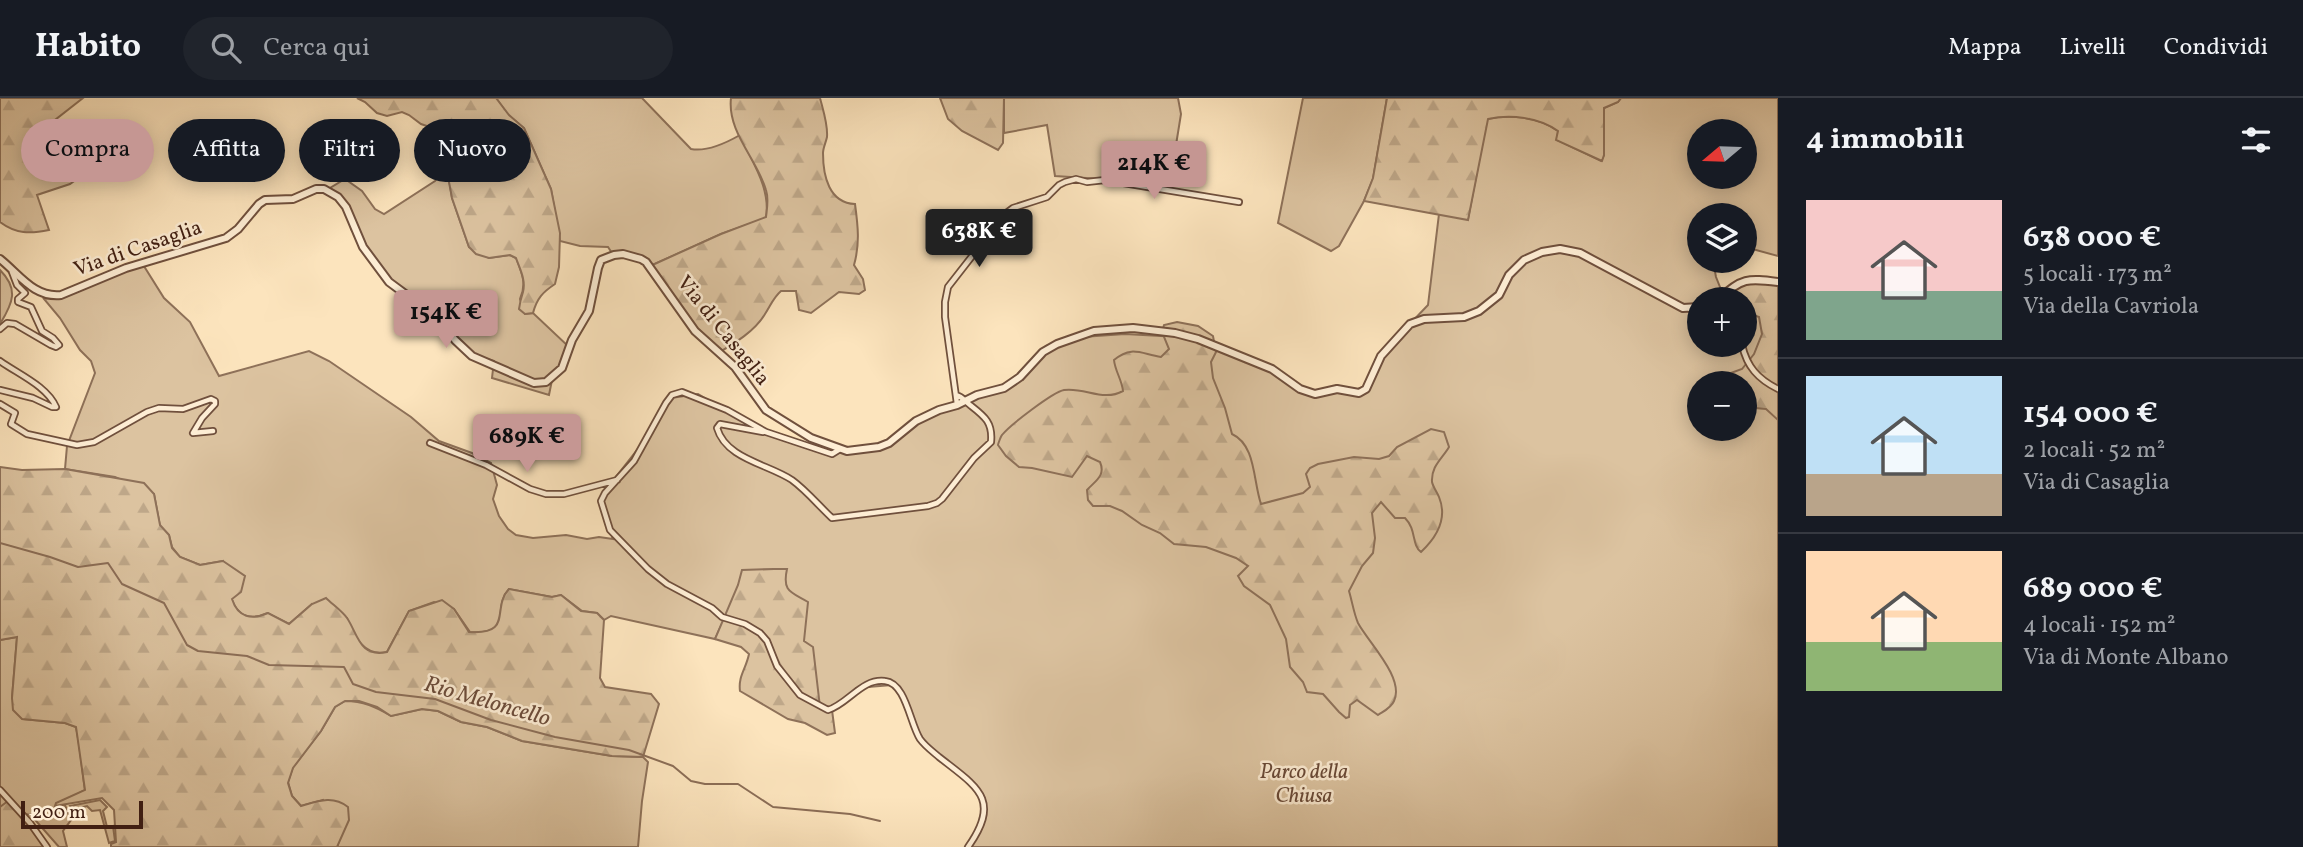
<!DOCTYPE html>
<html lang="it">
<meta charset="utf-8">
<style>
:root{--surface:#171b24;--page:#20242c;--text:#f1f3f6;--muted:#9ea1a6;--line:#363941;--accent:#c59692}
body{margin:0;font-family:Vollkorn,serif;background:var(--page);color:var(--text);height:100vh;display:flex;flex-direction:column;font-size:26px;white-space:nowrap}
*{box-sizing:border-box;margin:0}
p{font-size:23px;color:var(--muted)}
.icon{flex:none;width:38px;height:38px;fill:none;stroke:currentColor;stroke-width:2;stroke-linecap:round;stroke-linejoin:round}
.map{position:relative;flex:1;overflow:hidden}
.sheet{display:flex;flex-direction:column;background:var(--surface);width:525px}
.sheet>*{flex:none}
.guide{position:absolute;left:21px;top:21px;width:665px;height:63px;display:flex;gap:14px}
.needle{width:46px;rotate:251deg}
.controls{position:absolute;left:1687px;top:21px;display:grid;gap:14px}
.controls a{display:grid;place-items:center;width:70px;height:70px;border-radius:50%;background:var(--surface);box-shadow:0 4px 18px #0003;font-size:35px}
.scale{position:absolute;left:21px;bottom:18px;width:122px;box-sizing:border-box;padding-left:7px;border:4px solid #411f12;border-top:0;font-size:19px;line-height:24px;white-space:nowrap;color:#411f12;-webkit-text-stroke:5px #fdedd4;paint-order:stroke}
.price{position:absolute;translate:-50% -60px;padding:0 16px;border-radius:7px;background:var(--accent);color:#111;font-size:23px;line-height:46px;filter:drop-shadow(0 2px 4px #0008)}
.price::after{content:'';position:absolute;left:50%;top:42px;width:21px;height:16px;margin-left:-10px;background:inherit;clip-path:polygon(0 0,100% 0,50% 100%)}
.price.selected{background:#222;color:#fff}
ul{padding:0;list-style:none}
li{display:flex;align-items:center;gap:21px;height:175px;padding:0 28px}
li+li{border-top:2px solid var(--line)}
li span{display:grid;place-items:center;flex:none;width:196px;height:140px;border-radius:0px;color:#555}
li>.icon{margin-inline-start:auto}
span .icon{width:84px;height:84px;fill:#fffc;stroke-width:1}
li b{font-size:30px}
h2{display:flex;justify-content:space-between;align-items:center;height:84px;padding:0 28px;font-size:30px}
.tag{padding:0 24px;border-radius:32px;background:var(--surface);box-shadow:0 4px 18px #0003;font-size:24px;line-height:63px}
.tag.selected{background:var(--accent);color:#111}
header{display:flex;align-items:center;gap:42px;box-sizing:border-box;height:98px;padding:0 35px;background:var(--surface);border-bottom:2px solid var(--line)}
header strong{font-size:33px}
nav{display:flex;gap:38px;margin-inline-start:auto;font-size:24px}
.search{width:490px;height:63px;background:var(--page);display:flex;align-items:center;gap:18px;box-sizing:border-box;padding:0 24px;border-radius:38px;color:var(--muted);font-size:26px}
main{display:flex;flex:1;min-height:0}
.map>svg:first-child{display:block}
</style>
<header>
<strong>Habito</strong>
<div class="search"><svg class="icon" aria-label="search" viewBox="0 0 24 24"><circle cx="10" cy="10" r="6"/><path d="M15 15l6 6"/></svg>Cerca qui</div>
<nav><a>Mappa</a><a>Livelli</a><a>Condividi</a></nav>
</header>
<main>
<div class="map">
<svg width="1778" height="749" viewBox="0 0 1778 749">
<defs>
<pattern id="forest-firs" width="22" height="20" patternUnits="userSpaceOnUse" patternTransform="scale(1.75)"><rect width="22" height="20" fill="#dcc3a0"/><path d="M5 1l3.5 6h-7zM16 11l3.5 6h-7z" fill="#bea789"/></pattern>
</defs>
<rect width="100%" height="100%" fill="#fce4bd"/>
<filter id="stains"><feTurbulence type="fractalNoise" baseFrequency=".00286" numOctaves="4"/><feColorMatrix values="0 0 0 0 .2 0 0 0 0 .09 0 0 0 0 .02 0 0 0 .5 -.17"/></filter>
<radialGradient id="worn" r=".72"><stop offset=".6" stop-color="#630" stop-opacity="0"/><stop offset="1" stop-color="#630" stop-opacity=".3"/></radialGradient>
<path fill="#dcc3a0" stroke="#8e7159" stroke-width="2" fill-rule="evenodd" d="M 496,0 L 642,0 L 691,51 C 707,54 726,45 740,37 C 752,64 771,90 766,120 L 721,136 L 648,169 C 638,158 629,158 614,158 L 608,149 L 580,148 L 560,143 L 551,91 L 524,30 L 508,17 Z
M 1004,0 L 1178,0 L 1181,16 L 1176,47 L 1172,89 L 1133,83 L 1055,78 L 1047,27 L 1004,35 Z
M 1303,0 L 1387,0 L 1373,81 L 1364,103 L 1339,148 L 1331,153 L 1278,125 Z
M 1621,0 L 1778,0 L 1778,158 L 1745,149 L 1745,117 L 1699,117 L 1699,163 L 1713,163 L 1716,179 L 1722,194 L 1778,185 L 1778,749 L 966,749 L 975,739 L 986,713 L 983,696 L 920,645 L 908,608 L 892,587 L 856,590 L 837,610 L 822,608 L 725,519 L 715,541 L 611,518 L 604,522 L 597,515 L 582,513 L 561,497 L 552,499 L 509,491 C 491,510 515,537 470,534 L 454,511 L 434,504 L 409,513 L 387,554 C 364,559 354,538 347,520 L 312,506 L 289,526 L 268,515 C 230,532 229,490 223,463 L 200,467 L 180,459 L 172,449 L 169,437 L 160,428 L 154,396 L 115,379 L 65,371 L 67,348 L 95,275 L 91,263 L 80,252 L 60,220 L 44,201 L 61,198 L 142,165 L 164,200 L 190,224 L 219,278 L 309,253 L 329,263 L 411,319 L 439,343 L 472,355 L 491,365 L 497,387 L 493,401 L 499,418 L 508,431 L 516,437 L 533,440 L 566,437 L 587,441 L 599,439 L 613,441 L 601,407 L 603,404 L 601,398 L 644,343 L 671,300 L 698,296 L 744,323 L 802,348 L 840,353 L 893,346 L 905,329 L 1013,282 L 1046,248 L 1082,239 L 1125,236 L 1179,239 L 1245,258 L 1309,295 L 1326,291 L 1361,296 L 1382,255 L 1428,207 L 1439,116 L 1468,121 L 1487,21 C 1510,16 1539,19 1558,33 L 1557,42 L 1601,63 L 1604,57 L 1604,10 L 1618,4 ZM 1699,33 L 1745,33 L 1745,79 L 1699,79 ZM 1699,201 L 1745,201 L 1745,247 L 1699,247 ZM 1699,285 L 1745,285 L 1745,331 L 1699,331 Z
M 447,68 L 452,100 L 469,149 L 489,160 L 510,157 L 516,160 C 522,175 527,186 520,201 L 525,216 L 533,215 L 568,248 L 562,271 L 552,282 L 549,297 L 492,280 L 494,263 L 468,255 L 444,224 L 399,190 L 384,174 L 351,131 L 350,119 L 340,101 L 330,90 L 345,81 L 362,93 L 375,111 L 384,116 L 435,83 Z
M 0,172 C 19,191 13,205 0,226 Z
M 17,539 L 12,600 L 23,621 L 65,625 L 76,629 C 80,648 82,672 85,692 L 56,708 L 65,707 L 71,722 L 63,733 L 67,749 L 59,749 L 30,716 L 23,717 L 0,709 L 0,542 Z
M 345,603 C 363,603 376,609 391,618 L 422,611 L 438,613 L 461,624 L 487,629 L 522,643 L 612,658 L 643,659 L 648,664 L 642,703 L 638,749 L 337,749 L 339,743 L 323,702 L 301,708 L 292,698 L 288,684 L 293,669 L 321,633 L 335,609 Z
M 100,702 L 107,709 L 103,713 L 107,729 L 113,728 L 115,743 L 109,745 L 100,712 L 92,713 L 87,708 L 72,712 L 70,708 Z"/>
<path fill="url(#forest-firs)" stroke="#8e7159" stroke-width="2" d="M 0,0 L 83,0 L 55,22 L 57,33 L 77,81 L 70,86 L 37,97 L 49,132 C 30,136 16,136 0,124 Z
M 357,0 L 496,0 L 509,17 L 524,30 L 551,91 L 560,135 L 559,169 L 555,186 C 543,194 537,200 533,215 L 525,216 L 519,211 C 520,204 521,200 523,194 C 526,182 520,171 516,160 L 510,157 L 489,160 L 476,156 L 469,149 L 452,100 L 441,42 L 433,30 L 421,26 L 409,17 L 402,14 L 387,18 L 377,15 L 365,4 Z
M 731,0 L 820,0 C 823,12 828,26 827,39 C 826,44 823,50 823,55 C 823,78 829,105 855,106 C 858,128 860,146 854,167 L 863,181 L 865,192 L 859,196 L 839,194 L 811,215 L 799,212 L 796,193 L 781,193 C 773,200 771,207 765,216 C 755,233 735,245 718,255 L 680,217 L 648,169 L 721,136 L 766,119 C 767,110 769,101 766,92 C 757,61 727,34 731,0 Z
M 940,0 L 1004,0 L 1003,45 L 998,52 L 962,33 L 948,21 Z
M 1387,0 L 1621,0 L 1618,4 L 1604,10 L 1604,57 L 1602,63 L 1556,42 L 1558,33 C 1539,19 1510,16 1488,21 L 1468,122 L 1364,103 L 1373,80 Z
M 1750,181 L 1778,185 L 1778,322 L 1766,311 L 1745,309 L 1745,285 L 1712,285 L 1720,279 L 1742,271 L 1754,256 L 1762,236 L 1759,219 L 1745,214 L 1745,201 L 1730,201 L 1722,194 Z
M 1177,224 L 1198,228 L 1213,238 L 1216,254 L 1211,264 L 1213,280 L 1225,310 L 1232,336 C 1256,347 1253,383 1261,406 L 1303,395 L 1310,389 L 1306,376 L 1310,370 L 1318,366 L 1354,359 L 1379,361 L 1389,358 L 1397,349 L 1431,331 L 1444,334 L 1449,349 C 1442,361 1431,368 1432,384 C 1433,389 1437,394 1439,399 C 1448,421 1437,439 1421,454 C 1411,446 1417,432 1405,420 L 1395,420 L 1381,404 L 1372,415 L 1375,440 L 1373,455 L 1362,468 L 1349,493 C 1352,503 1354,516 1358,525 C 1368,544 1405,580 1394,603 C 1391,610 1384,613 1378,617 L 1357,602 L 1350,607 L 1349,619 L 1346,620 L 1339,614 L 1323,596 L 1307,594 L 1303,584 L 1290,569 L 1286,541 L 1270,507 L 1244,488 L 1238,478 L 1248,468 L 1236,460 L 1206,449 L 1174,446 L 1160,435 L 1142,427 L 1122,413 L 1110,408 L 1093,408 L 1088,402 L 1087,392 C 1095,383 1106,378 1100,364 L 1087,358 L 1072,379 L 1032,370 L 1019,369 L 1006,358 L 998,347 C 998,346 1001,338 1002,337 C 1010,327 1053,294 1064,292 C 1085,289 1103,304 1123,293 C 1122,282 1115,273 1114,262 C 1132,247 1141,256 1161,259 L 1169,251 L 1162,234 L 1164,227 Z
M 0,369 L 22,372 L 65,371 L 144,385 L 154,396 L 160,427 L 169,437 L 172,450 L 180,459 L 200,467 L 223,463 L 245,478 L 241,494 L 232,501 C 238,520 252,522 268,515 L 289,526 L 312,506 L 326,500 C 332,506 342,513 347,520 C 358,536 359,560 387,554 L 409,513 L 442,502 L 454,511 L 469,534 C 514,537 491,510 509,491 L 552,499 L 561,497 L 581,513 L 597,515 L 604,522 L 600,580 L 605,589 L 651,596 L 659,606 L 643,659 L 612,658 L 522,643 L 487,629 L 461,624 L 438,613 L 422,611 L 391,618 L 377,609 L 359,603 L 345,603 L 335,609 L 321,633 L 293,670 L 288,685 L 292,698 L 301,708 C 318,703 333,697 348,709 L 349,722 L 337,749 L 111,749 L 111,746 L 116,744 L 114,712 L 102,700 L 55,708 L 56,705 L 85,692 L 76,629 L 65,625 L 22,621 L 13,612 L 12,600 L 17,539 L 0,542 Z
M 774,471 L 787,471 C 782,494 791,494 808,504 L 804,543 L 813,549 L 820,609 L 832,612 L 835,635 L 827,637 L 805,625 L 788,621 L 740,593 C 738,578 746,571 749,556 L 741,549 L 715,541 L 738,487 L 742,472 Z
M 8,703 L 23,717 L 44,749 L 0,749 L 0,709 Z"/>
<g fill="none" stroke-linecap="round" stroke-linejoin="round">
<path stroke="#8b6d56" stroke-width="2" d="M 0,445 L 50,459 L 78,469 L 108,465 L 122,486 L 164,505 L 187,547 L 198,553 L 247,558 L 269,567 L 344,569 L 353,586 L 376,594 L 435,601 L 491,622 L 555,639 L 629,652 L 673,668 L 691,683 L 705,686 L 738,686 L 773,709 L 850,716 L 880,723"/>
<g stroke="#70503d" stroke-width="8">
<path id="minor" d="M 1689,210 L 1699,220
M 0,231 L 7,225 L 15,226 L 51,247 L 56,249 L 59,247 L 53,240 L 42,233 L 31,209 L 18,204 L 18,201 L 25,195 L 17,187 L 12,174
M 1742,247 C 1747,269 1758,281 1778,291
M 0,263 C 18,276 47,288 56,309 L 52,309 L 33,300 L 0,292
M 0,306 L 15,315 L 11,326 L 27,336 L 77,347 L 94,344 L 147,314 L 159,310 L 183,311 L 211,301 L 215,303 L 215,306 L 202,320 L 193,335 L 213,333
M 957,306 L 945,219 L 945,204 L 948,189 L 1005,116 L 1013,110 L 1047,99 L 1059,87 L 1065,84 L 1076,81 L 1087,84 L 1105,82 L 1239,104
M 763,334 L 720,326 L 717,330 C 726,361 768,366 792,382 C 807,393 819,408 832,420 L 928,408 L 937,405 L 942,401 L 974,360 L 991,344 C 993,324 984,318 970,307 C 964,302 963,299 956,297
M 430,345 L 486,367 L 530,391 L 546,396 L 564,396 L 617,382
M 840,351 L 832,356 L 766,334 L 727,312 L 682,294 L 672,297 L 666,305 L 634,363 L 605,395 L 601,403 L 610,432 L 648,471 L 667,486 L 712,510 L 722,519 L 745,526 L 760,535 L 767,543 L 777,568 L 800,597 L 828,612 C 848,606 862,580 885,583 C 906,585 910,626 920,641 C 925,648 932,653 939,659 C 977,689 1002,701 968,749
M 0,692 L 30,725 L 47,749"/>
</g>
<g stroke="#70503d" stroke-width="10">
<path id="tertiary" d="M 0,161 C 19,176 34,200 61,197 L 126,170 L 226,140 L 238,131 L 259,106 L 265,102 L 293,101 L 316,91 L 324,91 L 338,99 L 346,109 L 363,149 L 389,184 L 439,221 L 455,242 L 472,258 L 534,285 L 546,284 L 562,270 L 572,242 L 589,213 L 598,170 L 601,162 L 614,157 L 623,156 L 641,161 L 646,164 L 695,233 L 735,269 L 766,312 L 811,340 L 847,353 L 879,349 L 889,345 L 916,323 L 939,312 L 957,307 L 977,297 L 1004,290 L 1020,279 L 1043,254 L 1057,246 L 1094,233 L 1133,230 L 1175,235 L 1198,241 L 1272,271 L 1300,291 L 1315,296 L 1337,291 L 1359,295 L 1366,291 L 1381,258 L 1410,226 L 1424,221 L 1464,219 L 1479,213 L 1499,197 L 1509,177 L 1524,162 L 1542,154 L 1560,151 L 1580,155 L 1683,210 L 1699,209
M 1719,201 C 1741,180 1748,180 1778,184"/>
</g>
<use href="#minor" stroke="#fdedd4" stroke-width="4.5"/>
<use href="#tertiary" stroke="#fdedd4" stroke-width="6"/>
</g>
<g text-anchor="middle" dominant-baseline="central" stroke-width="5" stroke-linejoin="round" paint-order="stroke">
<g font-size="21" fill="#411f12" stroke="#fdedd4">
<text transform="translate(138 151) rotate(-19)">Via di Casaglia</text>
<text transform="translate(723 233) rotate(51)">Via di Casaglia</text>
</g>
<g font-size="21" font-style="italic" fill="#684836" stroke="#fdedd4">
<text x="1304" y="674">Parco della<tspan x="1304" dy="24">Chiusa</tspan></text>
</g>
<g font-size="23" font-style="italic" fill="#6c4c3a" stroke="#fdedd4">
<text transform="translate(487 604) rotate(16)">Rio Meloncello</text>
</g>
</g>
<rect width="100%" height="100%" filter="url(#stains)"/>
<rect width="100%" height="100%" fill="url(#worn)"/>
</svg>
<div class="controls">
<a><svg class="needle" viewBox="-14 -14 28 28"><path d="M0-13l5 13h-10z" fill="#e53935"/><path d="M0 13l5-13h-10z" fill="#9ea1a6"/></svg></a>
<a><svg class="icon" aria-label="layers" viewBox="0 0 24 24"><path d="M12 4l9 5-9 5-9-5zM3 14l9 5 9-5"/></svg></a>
<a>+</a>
<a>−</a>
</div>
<div class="scale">200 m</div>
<b class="price" style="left:1154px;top:103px">214K €</b>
<b class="price selected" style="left:979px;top:171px">638K €</b>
<b class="price" style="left:446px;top:252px">154K €</b>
<b class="price" style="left:527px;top:376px">689K €</b>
<div class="guide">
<a class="tag selected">Compra</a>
<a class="tag">Affitta</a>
<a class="tag">Filtri</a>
<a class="tag">Nuovo</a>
</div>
</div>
<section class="sheet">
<h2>4 immobili<svg class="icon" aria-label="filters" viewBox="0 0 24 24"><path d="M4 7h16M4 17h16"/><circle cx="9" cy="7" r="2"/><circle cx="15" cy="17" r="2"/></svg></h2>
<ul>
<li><span style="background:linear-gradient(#f6c9c9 65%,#7fa58c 0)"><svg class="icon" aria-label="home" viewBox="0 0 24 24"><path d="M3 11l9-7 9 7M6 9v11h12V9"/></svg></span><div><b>638 000 €</b><p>5 locali · 173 m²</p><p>Via della Cavriola</p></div></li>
<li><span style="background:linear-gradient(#bfe0f5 70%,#b9a48a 0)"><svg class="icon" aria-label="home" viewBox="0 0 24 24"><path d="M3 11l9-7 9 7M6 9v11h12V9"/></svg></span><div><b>154 000 €</b><p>2 locali · 52 m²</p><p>Via di Casaglia</p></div></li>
<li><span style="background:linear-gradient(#ffd9b3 65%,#8fb573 0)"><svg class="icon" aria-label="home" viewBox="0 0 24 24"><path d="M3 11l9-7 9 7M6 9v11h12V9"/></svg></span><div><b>689 000 €</b><p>4 locali · 152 m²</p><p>Via di Monte Albano</p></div></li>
</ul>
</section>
</main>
